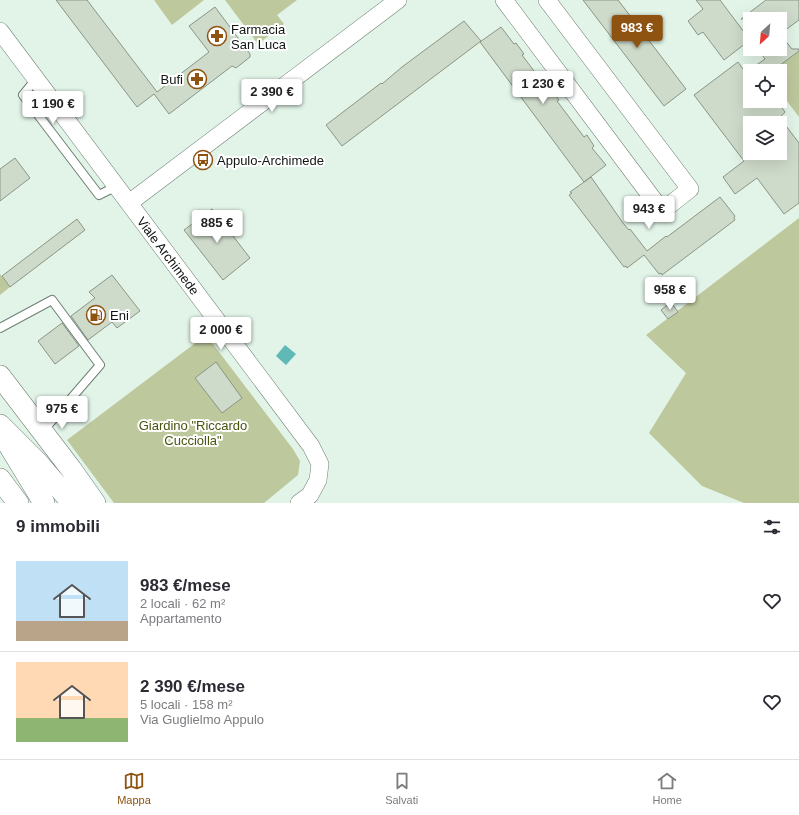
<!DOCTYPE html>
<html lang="it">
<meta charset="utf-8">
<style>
:root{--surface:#fff;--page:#f2f2f3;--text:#2b2b33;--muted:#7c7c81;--line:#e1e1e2;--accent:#8e5211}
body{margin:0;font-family:Arial,sans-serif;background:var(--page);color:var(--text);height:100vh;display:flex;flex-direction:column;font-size:15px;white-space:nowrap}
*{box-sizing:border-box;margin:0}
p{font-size:13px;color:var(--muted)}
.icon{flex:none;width:22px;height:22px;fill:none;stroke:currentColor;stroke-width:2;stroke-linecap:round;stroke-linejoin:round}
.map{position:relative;height:503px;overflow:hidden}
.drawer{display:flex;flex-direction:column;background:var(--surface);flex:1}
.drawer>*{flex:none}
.needle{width:26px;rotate:206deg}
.buttons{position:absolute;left:743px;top:12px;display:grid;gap:8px}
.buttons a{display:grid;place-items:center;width:44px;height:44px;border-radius:0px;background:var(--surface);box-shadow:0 4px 16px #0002;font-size:20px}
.price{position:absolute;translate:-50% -34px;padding:0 9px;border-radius:4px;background:#fff;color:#222;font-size:13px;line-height:26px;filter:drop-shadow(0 1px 2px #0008)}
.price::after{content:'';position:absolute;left:50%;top:24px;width:12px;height:9px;margin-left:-6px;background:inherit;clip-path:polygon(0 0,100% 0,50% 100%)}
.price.active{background:var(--accent);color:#fff}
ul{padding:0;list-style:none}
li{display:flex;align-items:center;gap:12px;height:100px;padding:0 16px}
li+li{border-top:1px solid var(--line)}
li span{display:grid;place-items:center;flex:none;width:112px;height:80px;border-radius:0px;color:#555}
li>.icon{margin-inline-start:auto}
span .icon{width:48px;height:48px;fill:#fffc;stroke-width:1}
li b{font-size:17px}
h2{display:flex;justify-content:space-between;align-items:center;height:48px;padding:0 16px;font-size:17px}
.tab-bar{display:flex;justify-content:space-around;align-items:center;height:56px;border-top:1px solid var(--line);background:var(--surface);font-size:11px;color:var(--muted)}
.tab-bar a{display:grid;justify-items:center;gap:2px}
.tab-bar .active{color:var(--accent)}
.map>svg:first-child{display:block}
</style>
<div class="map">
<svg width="799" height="503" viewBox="0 0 799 503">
<rect width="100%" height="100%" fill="#e2f4e8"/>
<path fill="#bec89d" d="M 154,0 L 204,0 L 172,25 Z
M 225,0 L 297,0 L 277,15 L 284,24 L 258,44 Z
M 799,51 L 799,117 L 780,92 L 780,71 L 772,71 Z
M 799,218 L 799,503 L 744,503 L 702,486 L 649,433 L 686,373 L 646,335 Z
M 0,274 L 10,287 L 0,295 Z
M 206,335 L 293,449 L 300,461 L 298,475 L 264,503 L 114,503 L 67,440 Z"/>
<path fill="#60b8b7" d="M 285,345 L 296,354 L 286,365 L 276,356 Z"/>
<path fill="#cedaca" stroke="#8a9586" d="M 56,0 L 87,0 L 157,92 L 209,52 L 189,26 L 215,7 L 250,54 L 250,57 L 236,68 L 232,66 L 169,114 L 154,94 L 137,107 Z
M 583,0 L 618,0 L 686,89 L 664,106 Z
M 696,0 L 720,0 L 750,40 L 724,60 L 703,32 L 698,35 L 688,21 L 703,9 Z
M 766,0 L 799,0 L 799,20 L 780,34 L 792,49 L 799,49 L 799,51 L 772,71 L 748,71 L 765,59 L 758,49 L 780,49 L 780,19 L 741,19 Z
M 464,21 L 481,41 L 342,146 L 326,125 L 381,83 L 382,84 L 402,67 Z
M 501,27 L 514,44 L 516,43 L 524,54 L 522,55 L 549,91 L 551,89 L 559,100 L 557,101 L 584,137 L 587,135 L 594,146 L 592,148 L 606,165 L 584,182 L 480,42 Z
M 738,62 L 750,79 L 750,101 L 777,101 L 785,112 L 775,123 L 750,123 L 750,153 L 780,153 L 780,118 L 799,143 L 799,203 L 784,214 L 757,178 L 735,194 L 723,177 L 744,161 L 694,95 Z
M 15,158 L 30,178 L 0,201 L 0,169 Z
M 591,177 L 623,223 L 629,230 L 630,229 L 647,251 L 666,236 L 667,237 L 720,197 L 735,216 L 734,218 L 735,220 L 662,275 L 661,273 L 659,274 L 644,255 L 627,268 L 626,266 L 624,267 L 569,195 L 572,193 L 570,192 Z
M 212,209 L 250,258 L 223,280 L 184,230 Z
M 77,219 L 85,230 L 10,287 L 2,276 Z
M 112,275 L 140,311 L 117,328 L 112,322 L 88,340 L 71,316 L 95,298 L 89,292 Z
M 671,302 L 678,312 L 668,319 L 661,310 Z
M 62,323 L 79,346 L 55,364 L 38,341 Z
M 216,362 L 242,398 L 222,413 L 195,378 Z"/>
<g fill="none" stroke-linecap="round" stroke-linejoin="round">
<g stroke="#6f7f74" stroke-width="10">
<path id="service" d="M 36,79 L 23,95 L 99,195 L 117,186
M 0,328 L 52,300 L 100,365 L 43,431"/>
</g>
<g stroke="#6f7f74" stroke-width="18">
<path id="minor" d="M 504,0 L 662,211 L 690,189 L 547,0
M 0,31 L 311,446 L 320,464 L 318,480 L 310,495 L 299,503
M 129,203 L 398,0"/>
</g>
<g stroke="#6f7f74" stroke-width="22">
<path id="tertiary" d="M 0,376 L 71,469 L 95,503
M 0,425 L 38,463 L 72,503
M 7,442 L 44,503
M 0,479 L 18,503"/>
</g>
<use href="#service" stroke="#fff" stroke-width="8"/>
<use href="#minor" stroke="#fff" stroke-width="17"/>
<use href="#tertiary" stroke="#fff" stroke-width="21"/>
</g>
<defs>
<g id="pharmacy-ring" transform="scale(1)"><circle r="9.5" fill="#fff" stroke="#8e5211" stroke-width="1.5"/><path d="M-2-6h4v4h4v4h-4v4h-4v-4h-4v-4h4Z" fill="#8e5211"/></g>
<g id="bus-ring" transform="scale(1)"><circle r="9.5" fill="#fff" stroke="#8e5211" stroke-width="1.5"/><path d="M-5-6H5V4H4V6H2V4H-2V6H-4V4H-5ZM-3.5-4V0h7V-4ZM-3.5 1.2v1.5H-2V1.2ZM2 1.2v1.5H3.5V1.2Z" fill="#8e5211"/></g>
<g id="fuel-ring" transform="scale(1)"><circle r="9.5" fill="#fff" stroke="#8e5211" stroke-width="1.5"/><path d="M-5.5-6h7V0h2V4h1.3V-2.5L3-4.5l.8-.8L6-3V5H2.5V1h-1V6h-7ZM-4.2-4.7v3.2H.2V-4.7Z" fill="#8e5211"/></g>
</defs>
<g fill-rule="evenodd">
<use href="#pharmacy-ring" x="217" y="36"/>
<use href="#pharmacy-ring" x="197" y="79"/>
<use href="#bus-ring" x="203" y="160"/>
<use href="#fuel-ring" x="96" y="315"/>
</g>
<g text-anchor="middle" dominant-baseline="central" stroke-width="4" stroke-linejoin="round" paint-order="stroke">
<g font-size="13" fill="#101612" stroke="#fff" text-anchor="start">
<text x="231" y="29">Farmacia<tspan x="231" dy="15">San Luca</tspan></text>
<text x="183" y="79" text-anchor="end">Bufi</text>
<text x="217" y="160">Appulo-Archimede</text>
<text x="110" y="315">Eni</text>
</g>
<g font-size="13" fill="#101612" stroke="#fff">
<text transform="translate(168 256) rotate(53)">Viale Archimede</text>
</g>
<g font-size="13" fill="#49540d" stroke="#fff">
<text x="193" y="425">Giardino "Riccardo<tspan x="193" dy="15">Cucciolla"</tspan></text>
</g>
</g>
</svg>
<div class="buttons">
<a><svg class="needle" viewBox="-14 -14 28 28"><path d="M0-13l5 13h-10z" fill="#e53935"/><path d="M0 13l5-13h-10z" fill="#7c7c81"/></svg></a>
<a><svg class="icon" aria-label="locate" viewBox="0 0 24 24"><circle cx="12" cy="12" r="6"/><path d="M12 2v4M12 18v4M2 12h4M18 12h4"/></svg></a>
<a><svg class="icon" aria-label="layers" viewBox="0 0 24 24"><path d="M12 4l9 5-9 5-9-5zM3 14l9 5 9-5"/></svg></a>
</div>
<b class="price active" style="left:637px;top:49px">983 €</b>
<b class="price" style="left:543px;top:105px">1 230 €</b>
<b class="price" style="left:272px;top:113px">2 390 €</b>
<b class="price" style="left:53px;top:125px">1 190 €</b>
<b class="price" style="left:649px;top:230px">943 €</b>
<b class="price" style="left:217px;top:244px">885 €</b>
<b class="price" style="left:670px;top:311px">958 €</b>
<b class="price" style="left:221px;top:351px">2 000 €</b>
<b class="price" style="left:62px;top:430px">975 €</b>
</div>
<section class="drawer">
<h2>9 immobili<svg class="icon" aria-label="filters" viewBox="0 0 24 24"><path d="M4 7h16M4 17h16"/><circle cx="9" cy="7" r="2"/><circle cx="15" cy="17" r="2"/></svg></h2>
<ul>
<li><span style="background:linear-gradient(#bfe0f5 75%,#b9a48a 0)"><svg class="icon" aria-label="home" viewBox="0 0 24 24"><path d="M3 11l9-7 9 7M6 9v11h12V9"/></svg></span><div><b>983 €/mese</b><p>2 locali · 62 m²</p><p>Appartamento</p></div><svg class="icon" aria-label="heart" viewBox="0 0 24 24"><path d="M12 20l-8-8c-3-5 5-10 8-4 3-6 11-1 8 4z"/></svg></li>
<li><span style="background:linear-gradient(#ffd9b3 70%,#8fb573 0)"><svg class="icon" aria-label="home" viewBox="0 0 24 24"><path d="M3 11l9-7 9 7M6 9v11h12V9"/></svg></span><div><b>2 390 €/mese</b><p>5 locali · 158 m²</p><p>Via Guglielmo Appulo</p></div><svg class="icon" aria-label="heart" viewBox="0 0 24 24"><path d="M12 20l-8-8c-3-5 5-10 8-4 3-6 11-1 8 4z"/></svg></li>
</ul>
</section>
<nav class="tab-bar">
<a class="active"><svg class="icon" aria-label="map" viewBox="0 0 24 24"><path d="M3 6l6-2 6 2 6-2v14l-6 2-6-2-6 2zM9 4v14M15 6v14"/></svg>Mappa</a>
<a><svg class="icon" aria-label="saved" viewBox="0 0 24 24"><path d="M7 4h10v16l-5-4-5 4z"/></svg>Salvati</a>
<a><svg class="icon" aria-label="home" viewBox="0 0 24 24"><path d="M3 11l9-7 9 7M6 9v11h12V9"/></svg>Home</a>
</nav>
